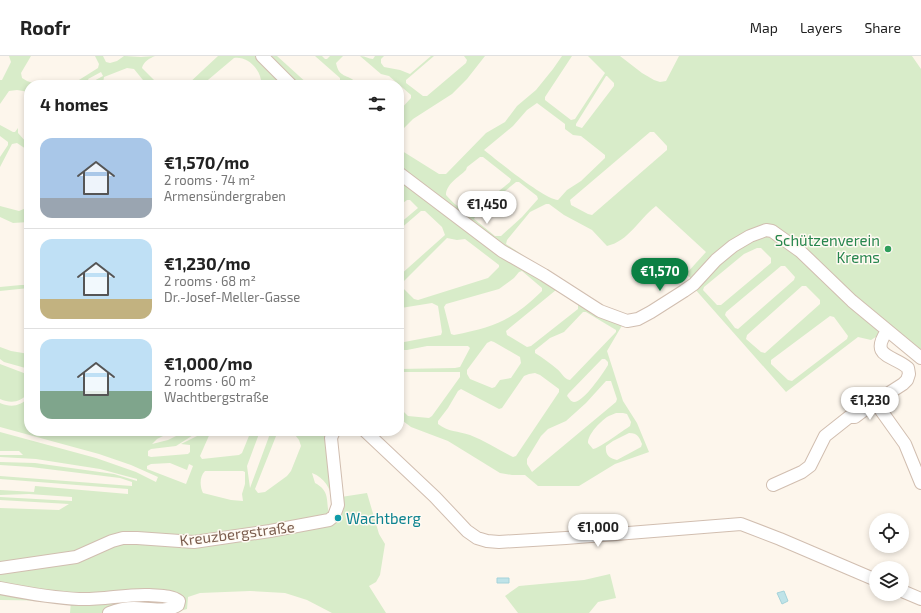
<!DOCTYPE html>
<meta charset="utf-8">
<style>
:root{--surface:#fff;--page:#f6f6f6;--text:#222;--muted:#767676;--line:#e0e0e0;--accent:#0b8043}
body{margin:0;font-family:"Exo 2",sans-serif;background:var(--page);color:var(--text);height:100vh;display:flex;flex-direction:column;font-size:15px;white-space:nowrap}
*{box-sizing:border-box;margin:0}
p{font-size:13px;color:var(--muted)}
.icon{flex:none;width:22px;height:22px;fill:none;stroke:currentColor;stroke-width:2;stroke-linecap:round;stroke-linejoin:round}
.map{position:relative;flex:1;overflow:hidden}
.side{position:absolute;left:24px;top:24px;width:380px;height:356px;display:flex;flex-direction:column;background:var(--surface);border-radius:16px;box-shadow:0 2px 6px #0003}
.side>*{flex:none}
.tools{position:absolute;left:869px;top:457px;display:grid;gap:8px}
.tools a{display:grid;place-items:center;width:40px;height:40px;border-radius:50%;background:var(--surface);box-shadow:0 2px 6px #0003;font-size:20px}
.price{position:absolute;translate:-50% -34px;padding:0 9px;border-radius:14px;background:#fff;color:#222;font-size:13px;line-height:26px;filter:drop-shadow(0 1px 2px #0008)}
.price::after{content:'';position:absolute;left:50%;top:24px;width:12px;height:9px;margin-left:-6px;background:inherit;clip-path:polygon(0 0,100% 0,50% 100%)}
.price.current{background:var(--accent);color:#fff}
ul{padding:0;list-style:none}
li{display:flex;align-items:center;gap:12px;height:100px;padding:0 16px}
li+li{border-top:1px solid var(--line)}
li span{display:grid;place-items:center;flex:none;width:112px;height:80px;border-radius:12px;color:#555}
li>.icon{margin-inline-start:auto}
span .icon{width:48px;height:48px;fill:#fffc;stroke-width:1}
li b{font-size:17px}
h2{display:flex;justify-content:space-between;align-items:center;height:48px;padding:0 16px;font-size:17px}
header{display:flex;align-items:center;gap:24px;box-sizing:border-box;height:56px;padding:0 20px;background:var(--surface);border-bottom:1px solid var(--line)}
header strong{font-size:19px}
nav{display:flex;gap:22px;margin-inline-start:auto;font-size:14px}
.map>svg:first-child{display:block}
</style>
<header>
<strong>Roofr</strong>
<nav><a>Map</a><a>Layers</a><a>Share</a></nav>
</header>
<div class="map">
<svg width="921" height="557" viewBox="0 0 921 557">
<rect width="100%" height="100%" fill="#fdf6ec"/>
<path fill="#d8ecc9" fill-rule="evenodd" d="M 9,0 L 31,0 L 21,17 L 22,22 L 27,25 L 39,29 L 29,29 L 29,36 L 17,34 L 9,35 L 0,48 L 0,24 L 2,24 L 11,6 Z
M 95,0 L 103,0 L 106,6 L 110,7 L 117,5 L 124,0 L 141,1 L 155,0 C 150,2 143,6 142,12 L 159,29 L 147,29 L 134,13 L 127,12 L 104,21 L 103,27 L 105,29 L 92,28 L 91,29 L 71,29 L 98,12 L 99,8 ZM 101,16 L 103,20 L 90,27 L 88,23 Z
M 218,0 L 259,0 L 288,29 L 256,29 L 261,24 C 259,12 247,0 234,2 L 202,29 L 187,29 Z
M 265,0 L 277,0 L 309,29 L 297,29 Z
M 315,0 L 322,0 L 325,3 L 327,3 L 330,0 L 343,0 L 336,7 C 339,22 347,18 356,26 L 356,29 L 340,29 L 340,22 Z
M 360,0 C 366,0 368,3 373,3 L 375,0 L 384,0 L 381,3 L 381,7 L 384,11 L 400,14 L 410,18 L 431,0 L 434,0 L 406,24 L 406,27 L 423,40 L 427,40 L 466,7 L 467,4 L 464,0 L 485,0 L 467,23 L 452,38 L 413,63 L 399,77 L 399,55 L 411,42 L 411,39 L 389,20 L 381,18 Z
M 562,0 L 572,0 L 545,41 L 545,44 L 571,64 L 575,63 L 605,17 L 588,0 L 620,0 L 642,17 L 654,24 L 660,26 L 666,25 L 679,0 L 912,0 L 921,13 L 921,296 L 890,272 L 871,284 L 858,281 L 786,336 L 694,232 L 698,229 L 686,218 L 706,196 L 656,150 C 639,163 629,185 607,190 L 592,174 L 564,159 L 549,148 L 546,148 L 530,156 L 507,184 L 506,188 L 527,202 L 525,205 L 399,113 L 399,93 L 439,118 L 446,118 L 486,77 L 505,66 L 517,50 L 536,34 L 553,13 ZM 606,20 L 607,20 L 614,27 L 614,30 L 582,72 L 576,70 L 576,68 ZM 537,47 L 565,68 L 565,73 L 573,79 L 581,80 L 605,99 L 605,102 L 581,125 L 567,134 L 558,144 C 544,143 498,105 484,94 L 513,70 L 527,54 ZM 650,76 L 654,76 L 667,90 L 667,94 L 592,159 L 588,158 L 571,149 L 570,144 ZM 480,101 L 483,101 L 511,123 L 510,126 L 473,156 C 462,156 453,147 446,139 C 446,128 459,121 466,114 L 467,111 ZM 516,126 L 519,126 L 537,140 L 538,143 L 522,161 L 501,180 L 495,180 L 474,163 L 476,159 ZM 757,192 L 761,192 L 771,202 L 771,207 L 721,249 L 717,249 L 703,234 L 704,231 L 744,198 ZM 781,210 L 785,210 L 795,221 L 794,224 L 738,273 L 735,272 L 725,259 L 726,256 ZM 802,230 L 806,230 L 820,244 L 820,248 L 765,297 L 761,296 L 746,283 L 747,279 ZM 830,260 L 834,261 L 848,280 L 847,283 L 792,325 L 788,324 L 771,308 L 771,304 Z
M 0,69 L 13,76 L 15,76 L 18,72 L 18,77 L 27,87 L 29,87 L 29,95 L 17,87 L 12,88 L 0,111 L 0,101 L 8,89 L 8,86 L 0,80 Z
M 399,119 L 459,164 L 624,266 L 607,295 L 623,345 L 637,367 L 649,396 L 615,408 L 579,430 L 538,430 L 525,419 L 512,419 L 500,417 L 448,385 L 411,371 L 399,362 L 399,351 L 408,360 L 429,362 L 432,360 L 460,321 L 460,316 L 399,316 L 399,313 L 455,312 L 460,311 L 470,292 L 468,290 L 427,290 L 407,294 L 399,294 L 399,287 L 441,279 L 442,276 L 438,250 L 432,247 L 401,252 L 399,249 L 399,220 L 445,179 L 442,171 L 425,155 L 421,155 L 399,174 L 399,168 L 418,152 L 410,144 L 407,144 L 399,150 ZM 447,182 L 457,184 L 465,183 L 499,209 L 499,211 L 488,222 L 418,244 L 414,243 L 400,229 ZM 522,215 L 542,232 L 542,235 C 511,265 495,271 454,279 L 451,278 L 444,251 L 446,248 L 499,233 L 514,222 L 519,216 ZM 556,234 L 560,234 L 578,249 L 578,253 L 531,290 L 527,291 L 507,279 L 506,275 ZM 583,256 L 586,256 L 616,274 L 616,276 L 570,324 C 564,323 562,317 557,313 C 550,307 543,302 535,297 L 535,294 L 550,282 L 564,276 ZM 491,285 L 494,286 L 520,301 L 521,307 L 511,322 L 500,324 L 495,331 L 492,332 L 470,323 L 467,318 L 467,314 L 487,287 ZM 602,303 L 605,303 L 608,306 L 608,309 C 603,317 584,346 574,346 C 571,346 569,342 567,340 L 568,338 ZM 535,317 L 540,319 L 559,333 L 559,336 L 516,400 L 513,401 C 499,394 485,385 470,379 C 458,375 448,376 438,368 L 438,365 L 448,352 L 458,335 L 461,333 L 499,353 L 502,352 L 524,320 L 529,318 ZM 606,325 L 611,325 L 617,343 L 616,346 L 532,416 L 527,408 L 527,403 L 541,380 L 548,373 L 566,365 L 586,347 ZM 616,357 L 623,357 L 627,358 L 631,366 L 630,370 C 624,374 598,393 593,393 L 588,387 C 588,378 600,366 607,361 C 610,359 614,358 616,357 ZM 629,377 C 638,377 639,381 642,388 L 641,391 L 617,404 C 609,402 605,399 606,390 L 613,385 Z
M 29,145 L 29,166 L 13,167 L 0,161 L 0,150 L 19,155 L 26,152 Z
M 21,229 L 29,229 L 29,232 L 0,235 L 0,231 Z
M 0,291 L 11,295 L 29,298 L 29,313 L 4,306 L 0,303 Z
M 0,308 L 29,319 L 29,337 C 20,346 12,348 0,343 Z
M 29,342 L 29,375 L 173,375 L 157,383 L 152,388 L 168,384 L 186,375 L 211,375 L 200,400 L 202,403 L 239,399 L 242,397 L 251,375 L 260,375 L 247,410 L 250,432 L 271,375 L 278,375 L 255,433 L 258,437 L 265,436 L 287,420 L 291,415 L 301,390 L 299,384 L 292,375 L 326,375 L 327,377 L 333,445 C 330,432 325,422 312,417 L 315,427 C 330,435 326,444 329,459 L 170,489 L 330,466 L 341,441 L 367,437 L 379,478 L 385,488 L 380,519 L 376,526 L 369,530 L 386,557 L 332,557 L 307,544 L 285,537 L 250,535 L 200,537 L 188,541 L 187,553 L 173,557 L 70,557 L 71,545 L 0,544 L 0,452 L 59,454 L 69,448 L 0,444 L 0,441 L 72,445 L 72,441 L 29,438 L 0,439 L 0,434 L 34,436 L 35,430 L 128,438 L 128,433 L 0,423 L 0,420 L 132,430 L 132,426 L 120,422 L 31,411 L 0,409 L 0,406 L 35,407 L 114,418 L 137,425 L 137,423 L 100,413 L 36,403 L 0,401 L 0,399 L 23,399 L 19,395 L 0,395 L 0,376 L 96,402 L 136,416 L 156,426 L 158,421 L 131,409 L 99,398 L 0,371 L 0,347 C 12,352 19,350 29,342 ZM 198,376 L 199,379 L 181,388 L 190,389 L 190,396 L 188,398 L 151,401 L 148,400 L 148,395 L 151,393 L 176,390 ZM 170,407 L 187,414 L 189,408 L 193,410 L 186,428 L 147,413 L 147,410 L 151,408 ZM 205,415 L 243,415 L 245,416 L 245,428 L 242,438 L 243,445 L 231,444 L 203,437 C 200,431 199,421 205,415 Z
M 610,518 L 616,542 L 598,546 L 589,557 L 518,557 L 505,540 L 519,530 L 584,524 Z"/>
<path fill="#bfe3e8" stroke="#a5d3da" d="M 497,522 L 509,522 L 509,527 L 497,527 Z
M 784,535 L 788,545 L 782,548 L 777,537 Z"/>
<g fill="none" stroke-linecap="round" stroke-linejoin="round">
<g stroke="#d1beb0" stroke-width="14">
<path id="minor" d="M 262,0 L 291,29
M 399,117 L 502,195 L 544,219 L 600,255 L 627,265 L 638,263 L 651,256 L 684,235 L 694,228 L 716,204 L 733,190 L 750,180 L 766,174 L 772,175 L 800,195 L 852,245 L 921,302
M 875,346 L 905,388 L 921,427
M 365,375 L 435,441 L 467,475 L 477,482 L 487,485 L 499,486 L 566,482 L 741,468 L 780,483 L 876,524
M 773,429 L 802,416 L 810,410 L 825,380 L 849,361 L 855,361 L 875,346 L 903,328 L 907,324 L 909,318 L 908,312 C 893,299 869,301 887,275
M 0,512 L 76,501 L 112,485 L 123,482 L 137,482 L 194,486 L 270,475 L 329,464 L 334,460 L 338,449 L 331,382 L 334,375
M 0,532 C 26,537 53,542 79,543 C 102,544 126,538 149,539 C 159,540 171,539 179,545 L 178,549 C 166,557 148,552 134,552 C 126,552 117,554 109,557
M 902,535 L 921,543"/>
</g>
<use href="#minor" stroke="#fff" stroke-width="12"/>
</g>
<circle fill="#2e9e5b" stroke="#fffaf3" stroke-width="1.5" cx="888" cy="193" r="4"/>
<circle fill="#0f9aa8" stroke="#fffaf3" stroke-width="1.5" cx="338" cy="462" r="4"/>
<g text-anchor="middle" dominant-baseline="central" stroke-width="3" stroke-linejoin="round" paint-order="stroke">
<g font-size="15" fill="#27864d" stroke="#fffaf3" text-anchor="end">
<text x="880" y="184">Schützenverein<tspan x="880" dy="17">Krems</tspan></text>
</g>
<g font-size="15" fill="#0d838f" stroke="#fffaf3" text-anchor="start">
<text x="346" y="462">Wachtberg</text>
</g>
<g font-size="15" fill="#7a5c4d" stroke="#fffaf3">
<text transform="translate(237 477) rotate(-7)">Kreuzbergstraße</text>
</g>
</g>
</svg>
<div class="tools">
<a><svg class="icon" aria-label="locate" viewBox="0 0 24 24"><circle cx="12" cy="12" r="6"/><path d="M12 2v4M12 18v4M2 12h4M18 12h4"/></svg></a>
<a><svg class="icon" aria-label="layers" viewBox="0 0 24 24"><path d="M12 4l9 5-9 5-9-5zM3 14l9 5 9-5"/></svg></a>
</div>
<b class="price" style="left:487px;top:169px">€1,450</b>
<b class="price current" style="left:660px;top:236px">€1,570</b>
<b class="price" style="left:870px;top:365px">€1,230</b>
<b class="price" style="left:598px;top:492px">€1,000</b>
<section class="side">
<h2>4 homes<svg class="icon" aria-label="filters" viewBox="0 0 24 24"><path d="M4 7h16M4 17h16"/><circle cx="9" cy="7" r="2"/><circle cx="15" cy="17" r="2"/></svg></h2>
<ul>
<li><span style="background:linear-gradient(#a9c7e8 75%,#9aa5b1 0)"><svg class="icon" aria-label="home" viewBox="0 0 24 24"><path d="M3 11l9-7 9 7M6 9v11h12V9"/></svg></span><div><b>€1,570/mo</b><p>2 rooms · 74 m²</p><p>Armensündergraben</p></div></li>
<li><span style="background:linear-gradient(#bfe0f5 75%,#c2b280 0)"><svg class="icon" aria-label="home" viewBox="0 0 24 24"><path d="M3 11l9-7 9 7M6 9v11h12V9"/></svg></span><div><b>€1,230/mo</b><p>2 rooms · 68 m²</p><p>Dr.-Josef-Meller-Gasse</p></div></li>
<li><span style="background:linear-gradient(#bfe0f5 65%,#7fa58c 0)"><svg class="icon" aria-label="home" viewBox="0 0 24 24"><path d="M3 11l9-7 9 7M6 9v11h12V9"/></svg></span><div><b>€1,000/mo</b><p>2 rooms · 60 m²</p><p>Wachtbergstraße</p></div></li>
</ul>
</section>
</div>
